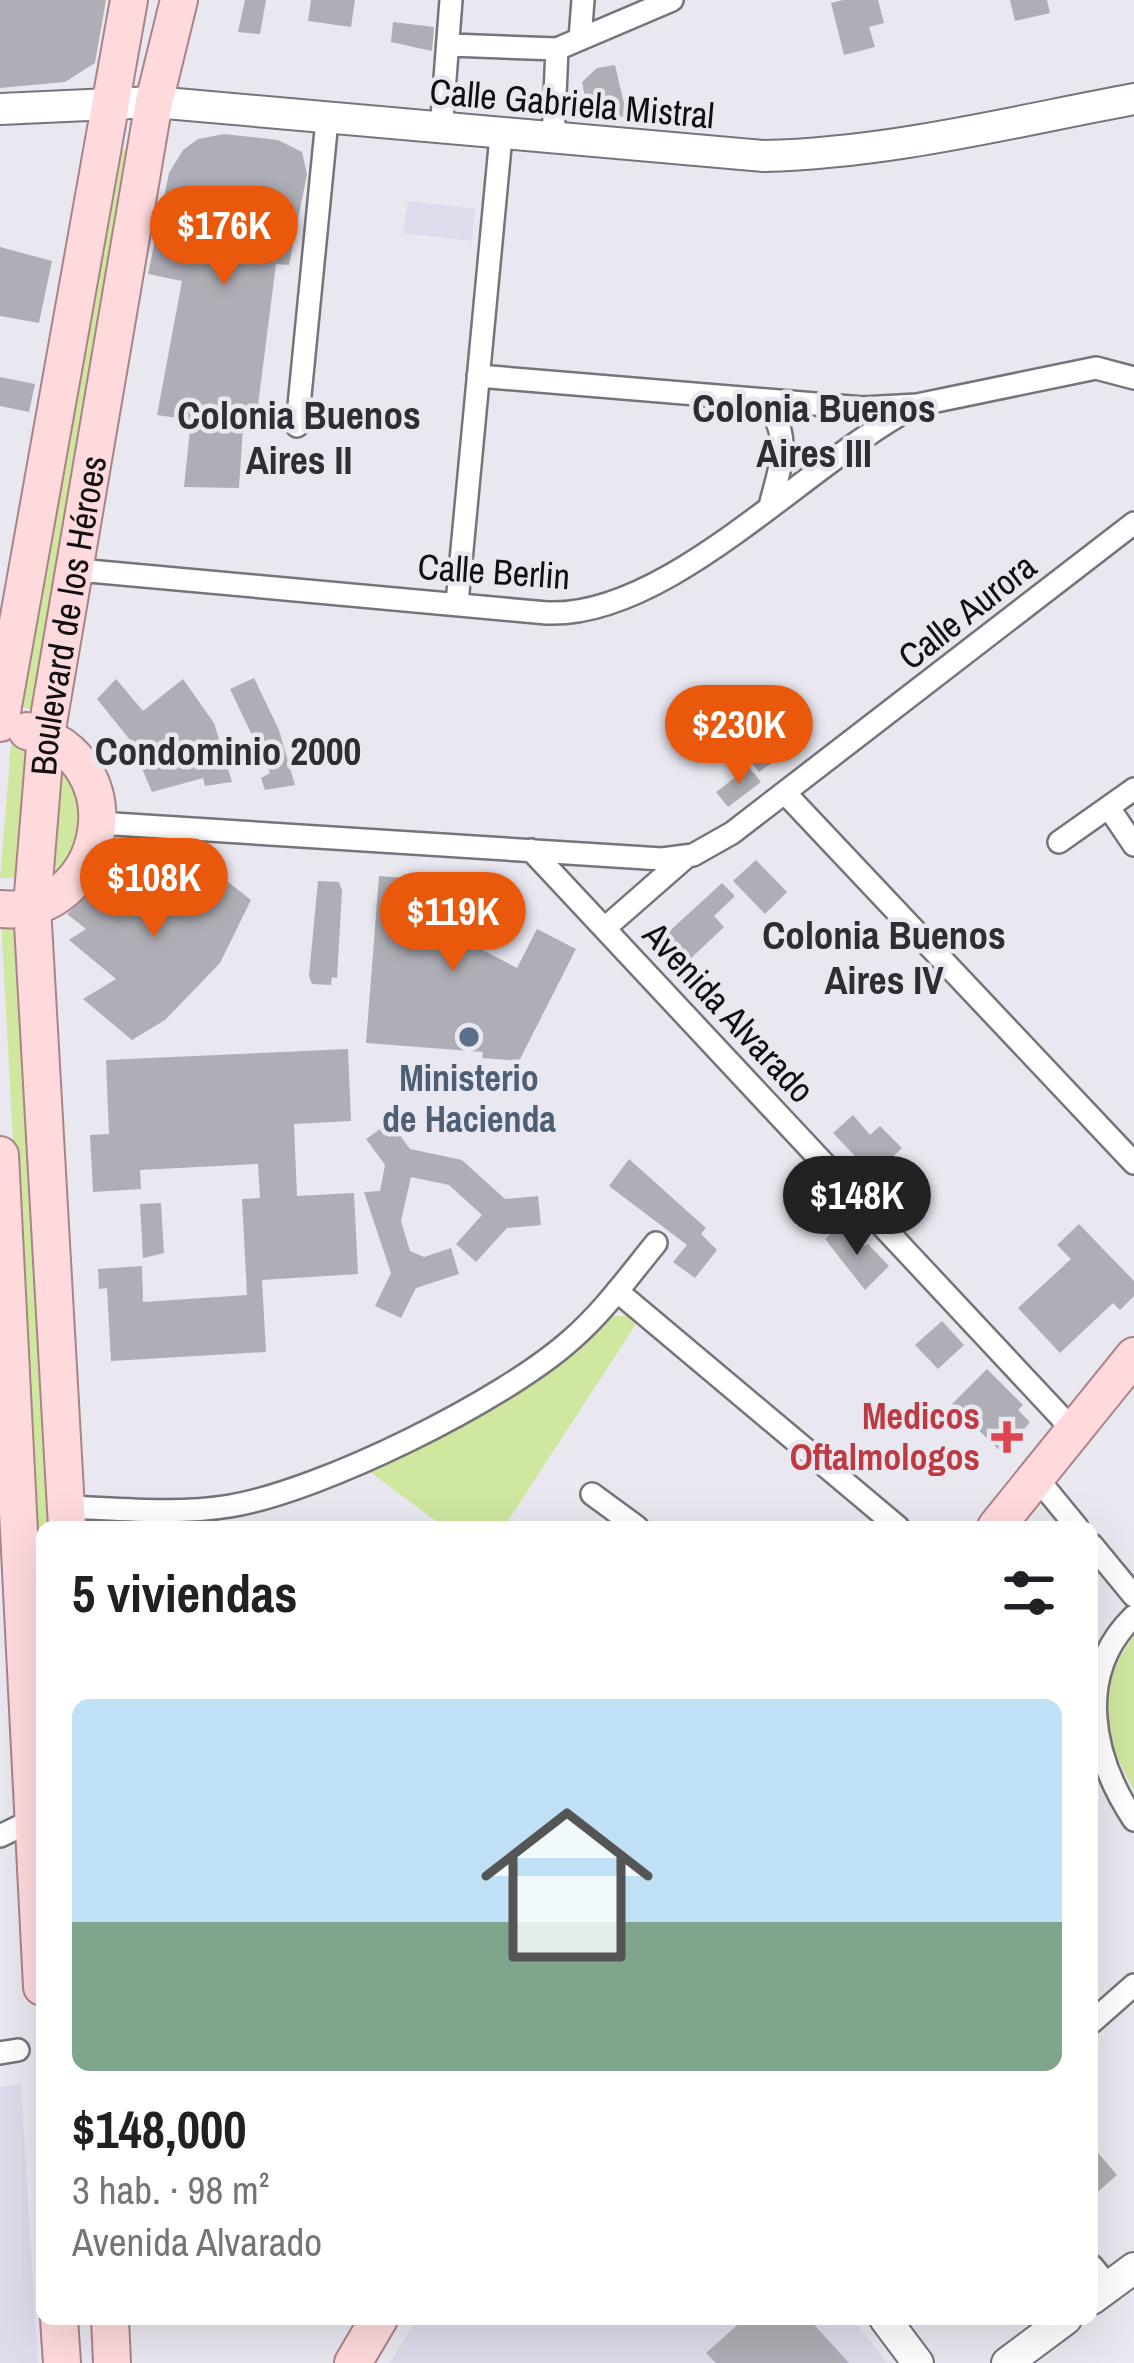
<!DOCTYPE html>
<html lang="es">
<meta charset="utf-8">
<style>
:root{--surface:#fff;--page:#f2f2f2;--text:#202124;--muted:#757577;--accent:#ea580c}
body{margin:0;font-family:"Archivo Narrow",sans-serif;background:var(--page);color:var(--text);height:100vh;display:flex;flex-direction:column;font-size:45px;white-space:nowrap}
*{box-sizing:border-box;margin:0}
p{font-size:39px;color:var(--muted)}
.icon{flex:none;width:66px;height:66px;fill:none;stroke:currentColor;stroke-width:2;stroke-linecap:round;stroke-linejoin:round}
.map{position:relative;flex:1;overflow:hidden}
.details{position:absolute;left:36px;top:1521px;width:1062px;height:804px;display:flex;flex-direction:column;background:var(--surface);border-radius:18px;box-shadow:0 12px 48px #0002}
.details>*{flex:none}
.price{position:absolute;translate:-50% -102px;padding:0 27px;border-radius:42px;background:var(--accent);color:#fff;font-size:39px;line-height:78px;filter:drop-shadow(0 3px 6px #0008)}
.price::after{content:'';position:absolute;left:50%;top:72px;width:36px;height:27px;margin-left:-18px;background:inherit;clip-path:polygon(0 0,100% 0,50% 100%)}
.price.active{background:#222;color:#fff}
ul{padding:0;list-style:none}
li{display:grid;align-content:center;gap:24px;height:636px;padding:0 36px}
li span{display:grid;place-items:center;height:372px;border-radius:18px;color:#555}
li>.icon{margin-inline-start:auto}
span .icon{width:216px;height:216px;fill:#fffc;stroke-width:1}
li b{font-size:51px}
h2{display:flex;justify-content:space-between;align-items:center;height:144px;padding:0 36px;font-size:51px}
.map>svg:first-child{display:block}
</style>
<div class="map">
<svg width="1134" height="2363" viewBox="0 0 1134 2363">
<rect width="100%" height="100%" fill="#e9e8f1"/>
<path fill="#dedcec" d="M 408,201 L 475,209 L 472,241 L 403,233 Z
M 21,2084 L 38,2363 L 0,2363 L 0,2087 Z
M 416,2319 L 853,2319 L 887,2363 L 390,2363 Z"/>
<path fill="#cfe79f" d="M 116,149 L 137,152 L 33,710 L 19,706 Z
M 11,745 L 27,748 L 18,878 L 0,878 Z
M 57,758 L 71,770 L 88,830 L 45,889 Z
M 1,919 L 18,919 L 53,1527 L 42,1527 L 42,1679 Z
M 610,1316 L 627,1316 L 636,1324 L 504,1527 L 444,1527 L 370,1472 L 503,1403 L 557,1366 Z
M 1134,1635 L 1134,1791 C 1102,1729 1092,1696 1134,1635 Z"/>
<path fill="#afaeb6" d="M 0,0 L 106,0 L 95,63 L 65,82 L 0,88 Z
M 245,0 L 266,0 L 260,34 L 238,32 Z
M 311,0 L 355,0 L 351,27 L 308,21 Z
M 843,0 L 878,0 L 884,23 L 869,27 L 875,47 L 844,55 L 831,3 Z
M 1010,0 L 1047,0 L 1050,13 L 1015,21 Z
M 393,22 L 434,27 L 432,51 L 391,42 Z
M 615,65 L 627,116 L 599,120 L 588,114 L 582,82 L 597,68 Z
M 224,134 L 278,140 L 302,152 L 307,174 L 289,265 L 276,264 L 255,429 L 243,428 L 239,488 L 184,487 L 191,420 L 157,415 L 182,281 L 148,274 L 169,173 L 183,150 L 198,139 Z
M 0,247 L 52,261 L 39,323 L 0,316 Z
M 0,377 L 35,384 L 29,412 L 0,406 Z
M 254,678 L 279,730 L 295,785 L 265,790 L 261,778 L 270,773 L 230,689 Z
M 116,679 L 143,711 L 183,679 L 214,723 L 232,782 L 205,786 L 203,778 L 152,792 L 130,740 L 97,699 Z
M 746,712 L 780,757 L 759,772 L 725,728 Z
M 749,767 L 761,782 L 728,807 L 716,792 Z
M 144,852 L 194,896 L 208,866 L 251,900 L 220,963 L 165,1020 L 132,1040 L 83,999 L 116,979 L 69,940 L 86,929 L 67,914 L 102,882 L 116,855 L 136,872 Z
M 756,860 L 787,892 L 765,914 L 733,881 Z
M 379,876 L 483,884 L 477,947 L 517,968 L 537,929 L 576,949 L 519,1061 L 482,1058 L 483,1052 L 366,1043 Z
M 318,881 L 339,882 L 342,891 L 337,978 L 332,977 L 331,985 L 312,984 L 309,976 Z
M 722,883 L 735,896 L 714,916 L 724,927 L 687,962 L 663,937 Z
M 348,1049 L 351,1121 L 294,1124 L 297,1196 L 354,1193 L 358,1274 L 262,1280 L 266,1352 L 111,1361 L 107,1288 L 99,1289 L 98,1269 L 142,1266 L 143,1302 L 247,1295 L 242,1199 L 260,1198 L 258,1164 L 140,1170 L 141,1189 L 93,1192 L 90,1135 L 109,1134 L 106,1060 Z
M 853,1115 L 870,1135 L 880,1126 L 902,1148 L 873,1175 L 833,1133 Z
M 390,1122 L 410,1149 L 462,1160 L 505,1199 L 538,1196 L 541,1225 L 507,1228 L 476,1262 L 456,1244 L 482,1215 L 449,1185 L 411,1177 L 401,1221 L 410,1251 L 424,1257 L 451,1248 L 459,1274 L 416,1288 L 401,1318 L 375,1306 L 391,1273 L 364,1192 L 380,1191 L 385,1165 L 366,1139 Z
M 629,1159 L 706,1228 L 701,1234 L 717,1250 L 695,1278 L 673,1262 L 687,1245 L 609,1186 Z
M 161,1203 L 164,1253 L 143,1258 L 140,1204 Z
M 1079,1224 L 1134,1281 L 1134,1296 L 1120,1310 L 1113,1303 L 1060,1353 L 1018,1308 L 1071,1259 L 1057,1245 Z
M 839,1226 L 859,1248 L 868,1244 L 889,1266 L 865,1290 L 825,1239 Z
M 942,1321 L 964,1345 L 938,1369 L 915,1345 Z
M 987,1369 L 1023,1405 L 1018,1410 L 1030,1422 L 1003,1454 L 952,1404 Z
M 1092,2146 L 1117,2175 L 1092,2197 Z
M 744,2319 L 809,2319 L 849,2363 L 716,2363 L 706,2353 Z"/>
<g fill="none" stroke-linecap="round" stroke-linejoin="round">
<g stroke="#75747b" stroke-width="26">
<path id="street" d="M 580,39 L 583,0
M 451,45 L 557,49 L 672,0
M 441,131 L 451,0
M 553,140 L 557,49
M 478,376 L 863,408 L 917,405 L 1096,368 L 1134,378
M 763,401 C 793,433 781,464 771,502
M 297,426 L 327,120
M 78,570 L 547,613 C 669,618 807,462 917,405
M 457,603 L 501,136
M 785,793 L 1134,1163
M 1109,808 L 1134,845
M 98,823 L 662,859 L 693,855 L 732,833 L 1134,523
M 1059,842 L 1134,789
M 531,850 L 1073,1430
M 605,928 L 685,858
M 617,1291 L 898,1527
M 1036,1477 L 1077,1527
M 592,1494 L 637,1527
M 66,1507 C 120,1509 176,1515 230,1506 C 321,1491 503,1401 572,1339 C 604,1311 629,1276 656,1243
M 1092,1545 L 1134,1596
M 1134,1616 C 1074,1674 1092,1757 1134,1820
M 0,1836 L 37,1818
M 1092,2022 L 1134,1985
M 0,2053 L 18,2050
M 1092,2266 L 1109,2287"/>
</g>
<g stroke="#75747b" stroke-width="34">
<path id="secondary" d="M 0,109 L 154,102 L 764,156 C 890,153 1011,122 1134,99
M 1092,2299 L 1134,2268
M 885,2319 L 918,2363
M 1007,2363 L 1066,2319"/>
</g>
<g stroke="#aa8386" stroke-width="40">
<g id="primary">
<path d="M 0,723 L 129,0"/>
<path d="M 0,909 C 106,919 140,759 27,731"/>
<path d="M 0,1155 L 42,1987"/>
<path id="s1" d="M 67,1527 L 32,906 L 46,735 L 154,102 L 179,0"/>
<path d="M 996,1527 L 1134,1356"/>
<path d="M 59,2319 L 62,2363"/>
<path d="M 110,2319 L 112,2363"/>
<path d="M 353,2363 L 379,2319"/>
</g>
</g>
<use href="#street" stroke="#fff" stroke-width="21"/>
<use href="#secondary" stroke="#fff" stroke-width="30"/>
<use href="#primary" stroke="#fedadc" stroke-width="36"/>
</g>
<circle fill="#5c6f8a" stroke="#e9e8f1" stroke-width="4.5" cx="469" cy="1037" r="12"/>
<path fill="#e0444e" stroke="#e9e8f1" stroke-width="4.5" d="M1001 1419h12v12h12v12h-12v12h-12v-12h-12v-12h12z"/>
<g text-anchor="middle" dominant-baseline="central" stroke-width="9" stroke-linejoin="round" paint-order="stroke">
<g font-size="36" fill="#100f12" stroke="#e9e8f1">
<text transform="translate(572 103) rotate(5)">Calle Gabriela Mistral</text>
<text transform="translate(494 571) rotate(4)">Calle Berlin</text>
<text transform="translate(967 611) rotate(-38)">Calle Aurora</text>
<text stroke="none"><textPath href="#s1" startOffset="915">Boulevard de los Héroes</textPath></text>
<text transform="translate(729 1012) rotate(47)">Avenida Alvarado</text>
</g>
<g font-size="36" font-weight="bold" fill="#4e5e75" stroke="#e9e8f1">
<text x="469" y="1078">Ministerio<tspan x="469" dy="41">de Hacienda</tspan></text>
</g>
<g font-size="36" font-weight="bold" fill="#be3a42" stroke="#e9e8f1" text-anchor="end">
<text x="980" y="1416">Medicos<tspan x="980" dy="41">Oftalmologos</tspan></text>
</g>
<g font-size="39" font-weight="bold" fill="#2e2d34" stroke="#e9e8f1">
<text x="814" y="408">Colonia Buenos<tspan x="814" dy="45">Aires III</tspan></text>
<text x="299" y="415">Colonia Buenos<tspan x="299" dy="45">Aires II</tspan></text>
<text x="228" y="751">Condominio 2000</text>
<text x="884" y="935">Colonia Buenos<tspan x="884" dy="45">Aires IV</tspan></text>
</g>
</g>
</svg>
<b class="price" style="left:224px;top:288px">$176K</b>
<b class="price" style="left:739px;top:787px">$230K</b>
<b class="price" style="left:154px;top:940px">$108K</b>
<b class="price" style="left:453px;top:974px">$119K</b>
<b class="price active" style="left:857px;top:1258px">$148K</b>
<section class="details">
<h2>5 viviendas<svg class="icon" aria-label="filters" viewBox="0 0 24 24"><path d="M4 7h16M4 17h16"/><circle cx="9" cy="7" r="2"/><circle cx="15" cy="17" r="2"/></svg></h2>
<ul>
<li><span style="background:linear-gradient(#bfe0f5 60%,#7fa58c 0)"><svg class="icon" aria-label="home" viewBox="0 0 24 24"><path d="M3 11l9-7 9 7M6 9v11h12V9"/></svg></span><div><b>$148,000</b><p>3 hab. · 98 m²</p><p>Avenida Alvarado</p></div></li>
</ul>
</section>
</div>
